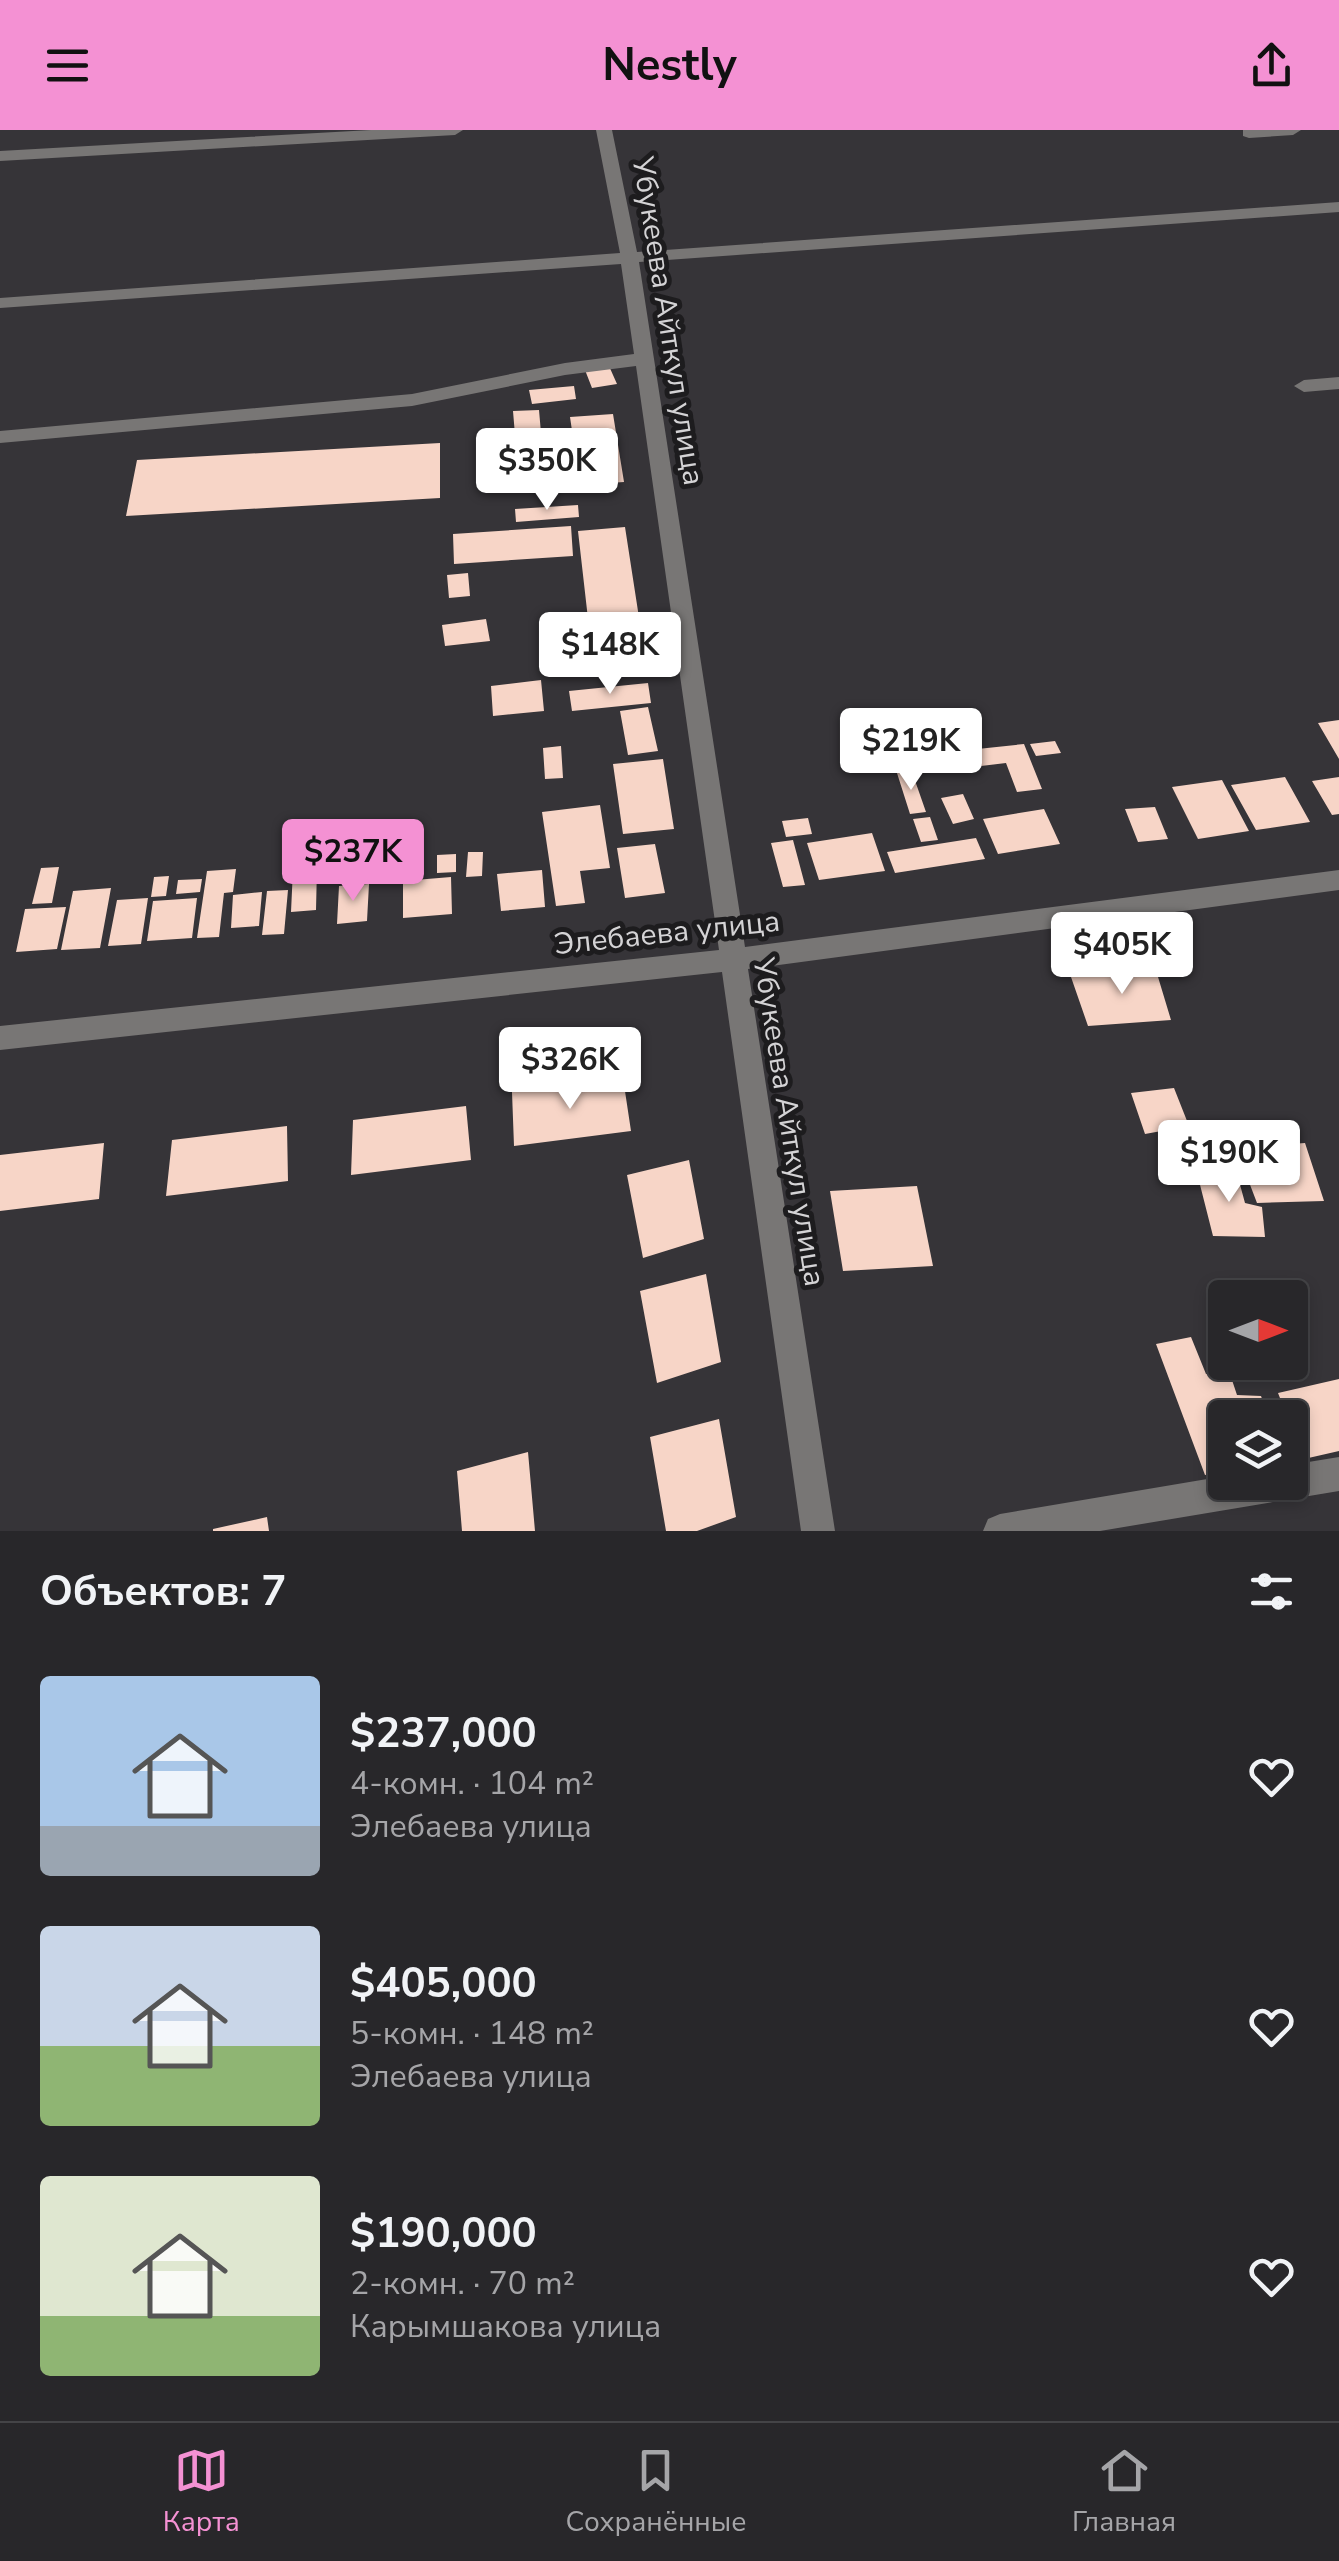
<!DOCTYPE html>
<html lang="ru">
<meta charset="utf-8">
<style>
:root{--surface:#28272a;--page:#343336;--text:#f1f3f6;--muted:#a5a5a8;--line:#444447;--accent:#f491d3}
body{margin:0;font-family:"Nunito Sans",sans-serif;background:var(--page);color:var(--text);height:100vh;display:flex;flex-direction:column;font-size:38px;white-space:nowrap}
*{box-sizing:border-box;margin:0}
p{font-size:32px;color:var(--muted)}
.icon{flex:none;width:55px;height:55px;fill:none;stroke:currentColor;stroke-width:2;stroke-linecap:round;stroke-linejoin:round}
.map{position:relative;height:1401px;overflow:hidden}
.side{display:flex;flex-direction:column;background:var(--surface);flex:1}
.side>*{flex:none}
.needle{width:65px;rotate:90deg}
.fabs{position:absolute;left:1208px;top:1150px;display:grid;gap:20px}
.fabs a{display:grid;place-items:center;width:100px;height:100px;border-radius:10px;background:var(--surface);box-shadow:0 5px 15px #0003,0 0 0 2px var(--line);font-size:50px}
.price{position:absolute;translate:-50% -85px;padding:0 22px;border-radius:10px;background:#fff;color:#222;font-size:32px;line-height:65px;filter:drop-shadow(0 2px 5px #0008)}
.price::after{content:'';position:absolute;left:50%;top:60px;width:30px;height:22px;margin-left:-15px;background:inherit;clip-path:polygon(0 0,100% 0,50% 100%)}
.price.selected{background:var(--accent);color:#111}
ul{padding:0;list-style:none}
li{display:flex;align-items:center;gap:30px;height:250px;padding:0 40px}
li span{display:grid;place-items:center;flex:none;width:280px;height:200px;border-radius:10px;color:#555}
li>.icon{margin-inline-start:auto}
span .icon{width:120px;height:120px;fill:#fffc;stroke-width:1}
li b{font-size:42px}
h2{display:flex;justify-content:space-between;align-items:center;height:120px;padding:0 40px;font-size:42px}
header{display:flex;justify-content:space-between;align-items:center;height:130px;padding:0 40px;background:var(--accent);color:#111;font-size:45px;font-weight:700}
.dock{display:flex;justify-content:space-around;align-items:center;height:140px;border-top:2px solid var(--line);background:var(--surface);font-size:28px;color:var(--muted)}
.dock a{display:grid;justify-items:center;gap:5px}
.dock .selected{color:var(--accent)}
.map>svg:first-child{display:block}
</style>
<header><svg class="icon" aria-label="menu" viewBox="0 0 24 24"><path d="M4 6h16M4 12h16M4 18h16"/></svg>Nestly<svg class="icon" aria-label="share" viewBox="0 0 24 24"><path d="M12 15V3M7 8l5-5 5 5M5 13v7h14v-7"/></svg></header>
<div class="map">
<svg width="1339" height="1401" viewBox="0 0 1339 1401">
<rect width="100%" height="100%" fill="#363438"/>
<path fill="#f7d5c7" d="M 609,236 L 617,254 L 592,258 L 585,240 Z
M 574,256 L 576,269 L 532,274 L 529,260 Z
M 539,280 L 541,303 L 515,305 L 513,281 Z
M 613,284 L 624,352 L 580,355 L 570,287 Z
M 547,311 L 550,350 L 517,352 L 515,313 Z
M 440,313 L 440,368 L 126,386 L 137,330 Z
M 578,375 L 579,387 L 516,392 L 515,379 Z
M 571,396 L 573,426 L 454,434 L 453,404 Z
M 625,397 L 644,520 L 592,524 L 578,401 Z
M 468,443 L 470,466 L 449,468 L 447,445 Z
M 486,489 L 490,511 L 445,516 L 442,495 Z
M 541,550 L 544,581 L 493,586 L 491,556 Z
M 648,553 L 651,573 L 572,581 L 569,561 Z
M 648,577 L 658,621 L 628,625 L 620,581 Z
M 1339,590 L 1339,629 L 1318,593 Z
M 1055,611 L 1061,623 L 1036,626 L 1030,614 Z
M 1024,614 L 1042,659 L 1017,662 L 1006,633 L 956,639 L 949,622 Z
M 561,616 L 563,648 L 545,649 L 543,618 Z
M 941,623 L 945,634 L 912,638 L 908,626 Z
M 663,629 L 674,699 L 623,704 L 613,634 Z
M 912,642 L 926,682 L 910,684 L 897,643 Z
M 1285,647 L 1310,692 L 1256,700 L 1231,655 Z
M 1339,647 L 1339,684 L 1332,685 L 1312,651 Z
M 1222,650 L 1249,701 L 1198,709 L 1172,657 Z
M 963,664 L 974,689 L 953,694 L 941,668 Z
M 600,675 L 610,738 L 580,741 L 585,773 L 556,776 L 542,682 Z
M 1155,677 L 1168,709 L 1138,712 L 1125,679 Z
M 1044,679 L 1060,714 L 998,724 L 983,689 Z
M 930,687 L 938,710 L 921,712 L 913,689 Z
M 808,688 L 812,704 L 786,707 L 782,691 Z
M 872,703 L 885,741 L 819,750 L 807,713 Z
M 976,708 L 985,729 L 895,743 L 887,722 Z
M 793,710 L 805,755 L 783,757 L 771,713 Z
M 655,714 L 665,763 L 625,768 L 617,718 Z
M 468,722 L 483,722 L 482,746 L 466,747 Z
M 456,724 L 456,742 L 437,743 L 437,725 Z
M 59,737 L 52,773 L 32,774 L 41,738 Z
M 317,737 L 316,780 L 291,782 L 293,739 Z
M 236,739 L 233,762 L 224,763 L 219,807 L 197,808 L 207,741 Z
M 542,740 L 545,777 L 501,781 L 497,744 Z
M 169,746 L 166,766 L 151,767 L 154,747 Z
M 451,747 L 452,784 L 403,788 L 403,751 Z
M 202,749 L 200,762 L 176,764 L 178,750 Z
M 369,754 L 367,791 L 337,794 L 339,756 Z
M 111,758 L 100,818 L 61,820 L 73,761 Z
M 288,760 L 284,804 L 262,805 L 267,761 Z
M 262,762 L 259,796 L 231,798 L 233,765 Z
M 148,768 L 141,814 L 108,816 L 117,770 Z
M 197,768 L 192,808 L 147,811 L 153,771 Z
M 66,777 L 57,819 L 16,822 L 25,779 Z
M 1155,837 L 1171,890 L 1088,896 L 1071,847 Z
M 623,948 L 631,1001 L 514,1016 L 512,962 Z
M 1174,958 L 1189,996 L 1145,1004 L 1131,963 Z
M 466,976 L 471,1030 L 351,1045 L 353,990 Z
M 287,996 L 288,1051 L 166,1066 L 172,1010 Z
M 104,1013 L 99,1069 L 0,1081 L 0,1025 Z
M 1305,1013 L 1324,1071 L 1257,1073 L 1236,1018 Z
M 689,1030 L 704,1109 L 643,1128 L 627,1045 Z
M 1196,1039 L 1236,1040 L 1245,1073 L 1262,1077 L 1265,1107 L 1213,1106 Z
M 917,1056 L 933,1136 L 843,1141 L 830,1061 Z
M 706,1144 L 721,1232 L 657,1253 L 640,1161 Z
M 1191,1207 L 1206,1244 L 1229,1241 L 1237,1265 L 1261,1266 L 1269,1288 L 1225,1288 L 1225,1341 L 1205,1345 L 1156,1214 Z
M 1339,1249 L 1339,1321 L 1304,1329 L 1278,1263 Z
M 719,1289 L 736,1387 L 697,1401 L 666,1401 L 650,1307 Z
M 528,1322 L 535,1401 L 462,1401 L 457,1341 Z
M 267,1387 L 269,1401 L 213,1401 L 213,1399 Z"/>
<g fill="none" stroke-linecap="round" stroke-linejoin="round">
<path fill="#787675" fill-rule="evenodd" d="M 371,0 L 463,0 L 455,5 L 0,31 L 0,21 Z
M 596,0 L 612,0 L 637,122 L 1339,72 L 1339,82 L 639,132 L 745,817 L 1339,740 L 1339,760 L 748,839 L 835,1401 L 801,1401 L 722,842 L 0,920 L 0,896 L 719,820 L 636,236 L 565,245 L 412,276 L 0,313 L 0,301 L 412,264 L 565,233 L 634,224 L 621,134 L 0,178 L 0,168 L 620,123 Z
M 1243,0 L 1301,0 L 1293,5 L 1249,8 L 1243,6 Z
M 1339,247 L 1339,259 L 1304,262 L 1294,256 L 1304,250 Z
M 1339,1327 L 1339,1361 L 1100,1401 L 983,1401 L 988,1389 L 1000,1384 L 1225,1346 L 1225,1352 L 1290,1352 L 1290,1335 Z"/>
</g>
<g text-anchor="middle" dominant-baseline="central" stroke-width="10" stroke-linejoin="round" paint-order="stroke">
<g font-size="30" fill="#d4d3d5" stroke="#1d1c1e">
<text transform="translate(668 191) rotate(81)">Убукеева Айткул улица</text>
<text transform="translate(667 803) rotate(-6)">Элебаева улица</text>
<text transform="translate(789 992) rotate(81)">Убукеева Айткул улица</text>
</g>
</g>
</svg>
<div class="fabs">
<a><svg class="needle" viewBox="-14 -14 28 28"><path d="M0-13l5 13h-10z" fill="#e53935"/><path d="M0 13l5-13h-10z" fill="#a5a5a8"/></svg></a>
<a><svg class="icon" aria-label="layers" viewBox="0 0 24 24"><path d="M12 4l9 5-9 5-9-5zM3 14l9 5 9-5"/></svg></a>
</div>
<b class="price" style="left:547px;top:383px">$350K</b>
<b class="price" style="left:610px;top:567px">$148K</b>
<b class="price" style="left:911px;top:663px">$219K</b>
<b class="price selected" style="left:353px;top:774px">$237K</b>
<b class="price" style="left:1122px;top:867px">$405K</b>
<b class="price" style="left:570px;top:982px">$326K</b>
<b class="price" style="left:1229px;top:1075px">$190K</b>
</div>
<section class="side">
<h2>Объектов: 7<svg class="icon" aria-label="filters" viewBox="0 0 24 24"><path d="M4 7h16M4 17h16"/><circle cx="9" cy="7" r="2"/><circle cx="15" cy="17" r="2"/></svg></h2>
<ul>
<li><span style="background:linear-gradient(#a9c7e8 75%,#9aa5b1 0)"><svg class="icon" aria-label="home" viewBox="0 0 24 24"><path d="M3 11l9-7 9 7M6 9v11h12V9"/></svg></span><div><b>$237,000</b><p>4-комн. · 104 m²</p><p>Элебаева улица</p></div><svg class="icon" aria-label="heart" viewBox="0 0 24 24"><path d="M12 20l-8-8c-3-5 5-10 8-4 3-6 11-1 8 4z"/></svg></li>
<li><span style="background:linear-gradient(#c9d6e8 60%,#8fb573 0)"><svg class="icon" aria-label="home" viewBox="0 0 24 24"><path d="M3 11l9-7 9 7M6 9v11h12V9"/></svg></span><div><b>$405,000</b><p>5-комн. · 148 m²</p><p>Элебаева улица</p></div><svg class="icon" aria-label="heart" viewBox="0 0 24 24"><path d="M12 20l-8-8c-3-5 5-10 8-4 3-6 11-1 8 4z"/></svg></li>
<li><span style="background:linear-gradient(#dfe7d0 70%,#8fb573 0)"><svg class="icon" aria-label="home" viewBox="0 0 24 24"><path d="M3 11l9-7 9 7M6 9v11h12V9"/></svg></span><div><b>$190,000</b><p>2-комн. · 70 m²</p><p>Карымшакова улица</p></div><svg class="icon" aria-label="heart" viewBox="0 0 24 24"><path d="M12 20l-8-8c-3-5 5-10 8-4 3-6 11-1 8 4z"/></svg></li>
</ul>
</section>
<nav class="dock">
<a class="selected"><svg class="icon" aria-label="map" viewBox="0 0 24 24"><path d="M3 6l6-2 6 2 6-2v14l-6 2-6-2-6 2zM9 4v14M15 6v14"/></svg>Карта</a>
<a><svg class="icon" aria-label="saved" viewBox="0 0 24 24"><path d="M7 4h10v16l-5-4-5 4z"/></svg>Сохранённые</a>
<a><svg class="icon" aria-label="home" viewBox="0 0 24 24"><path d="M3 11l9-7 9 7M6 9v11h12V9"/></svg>Главная</a>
</nav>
